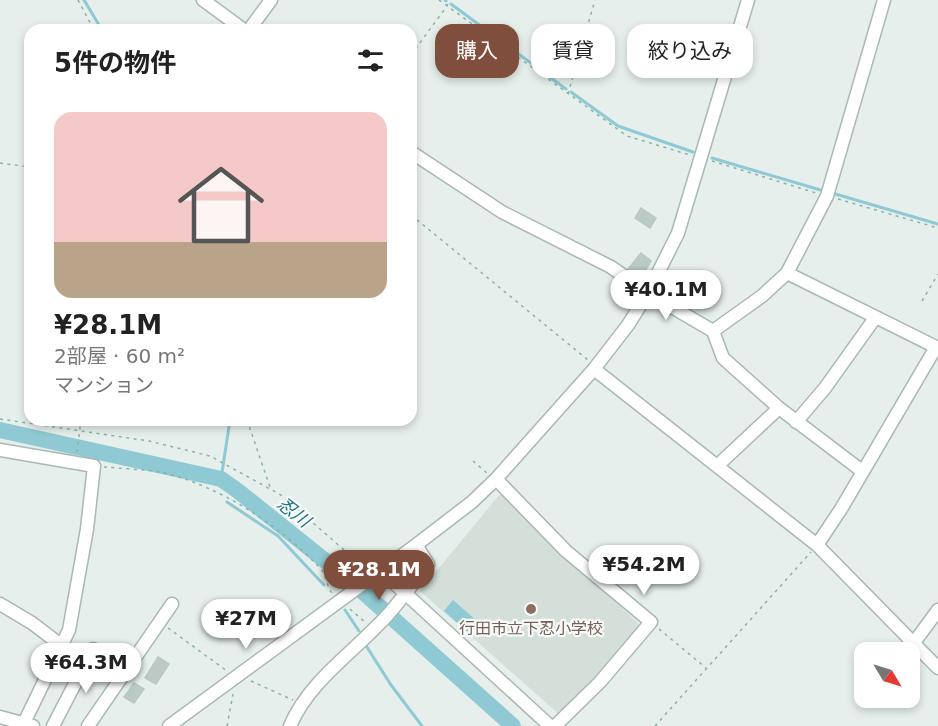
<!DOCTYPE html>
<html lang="ja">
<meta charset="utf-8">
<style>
:root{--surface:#fff;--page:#f2f2f2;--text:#222;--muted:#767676;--line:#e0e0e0;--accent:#804e3d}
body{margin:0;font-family:"DejaVu Sans","Noto Sans JP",sans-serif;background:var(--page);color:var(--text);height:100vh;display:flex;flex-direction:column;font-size:22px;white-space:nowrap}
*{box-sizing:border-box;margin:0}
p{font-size:20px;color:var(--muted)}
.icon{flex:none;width:33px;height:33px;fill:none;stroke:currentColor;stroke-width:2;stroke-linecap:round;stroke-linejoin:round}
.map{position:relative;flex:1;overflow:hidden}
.details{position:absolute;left:24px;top:24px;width:393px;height:402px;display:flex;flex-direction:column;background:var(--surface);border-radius:18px;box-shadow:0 3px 9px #0003}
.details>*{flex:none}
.guide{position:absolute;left:435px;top:24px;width:412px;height:54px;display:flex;gap:12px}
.needle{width:39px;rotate:128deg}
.controls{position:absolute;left:854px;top:642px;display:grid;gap:12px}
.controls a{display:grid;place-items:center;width:66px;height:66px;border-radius:12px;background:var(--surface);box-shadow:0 3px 9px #0003;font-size:30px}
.price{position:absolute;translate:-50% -51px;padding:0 14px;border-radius:21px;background:#fff;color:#222;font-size:20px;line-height:39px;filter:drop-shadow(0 2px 3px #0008)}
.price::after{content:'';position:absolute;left:50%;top:36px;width:18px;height:14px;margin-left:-9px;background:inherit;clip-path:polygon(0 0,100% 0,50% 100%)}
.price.current{background:var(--accent);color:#fff}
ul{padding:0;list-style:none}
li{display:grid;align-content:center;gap:12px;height:318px;padding:0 30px}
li+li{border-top:2px solid var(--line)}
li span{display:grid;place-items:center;height:186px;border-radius:18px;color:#555}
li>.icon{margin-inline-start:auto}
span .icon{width:108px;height:108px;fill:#fffc;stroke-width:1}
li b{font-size:26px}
h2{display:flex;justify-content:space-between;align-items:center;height:72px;padding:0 30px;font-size:26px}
.tag{padding:0 21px;border-radius:18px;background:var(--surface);box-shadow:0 3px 9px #0003;font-size:21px;line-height:54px}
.tag.current{background:var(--accent);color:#fff}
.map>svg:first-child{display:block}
</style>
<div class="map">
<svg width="938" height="726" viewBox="0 0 938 726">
<rect width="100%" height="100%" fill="#e6efeb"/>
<path fill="#d4dfda" d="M 500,494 L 642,627 L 561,716 L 420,591 Z"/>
<path fill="#8ec9d4" d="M 453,600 L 478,622 L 469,633 L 444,611 Z"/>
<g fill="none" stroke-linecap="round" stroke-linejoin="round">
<path stroke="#8ec9d4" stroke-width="3" d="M 84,0 L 102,30
M 445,0 L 446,1
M 451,4 L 566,89
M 571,92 L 618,126 L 693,152
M 712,158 L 824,191
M 832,193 L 938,224
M 221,479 L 230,420
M 227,502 L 278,536 L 324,585
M 345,610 L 359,631
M 365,644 L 391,685 L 422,726"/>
<path stroke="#8ec9d4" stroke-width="16" d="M 0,430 L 221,479 L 238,491 L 353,583 L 513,726"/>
</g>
<path fill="#bbcac4" stroke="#b8c9c2" stroke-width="1.5" d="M 641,208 L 656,218 L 650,228 L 635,218 Z
M 641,253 L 651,261 L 641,278 L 628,269 Z
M 158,657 L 169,664 L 156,684 L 145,678 Z
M 134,683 L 144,689 L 134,703 L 124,697 Z"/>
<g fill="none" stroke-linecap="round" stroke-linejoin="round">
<g stroke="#a8b8b2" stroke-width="15">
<path id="minor" d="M 203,0 L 244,30
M 249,30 L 271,0
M 411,152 L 502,212 L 611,267 L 648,293 L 713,331 L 762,296 L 787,273 L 938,348
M 787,273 L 827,196 L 884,0
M 713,331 L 723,358 L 779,408 L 862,471
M 594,369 L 817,545 L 938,668
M 796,422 L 825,388 L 875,318
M 0,450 L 94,466 L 87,529 L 69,630 L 24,723
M 717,466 L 779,408
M 496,479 L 566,551 L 651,622 L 600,682 L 555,726
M 817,545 L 841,509 L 936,347
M 381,571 L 550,726
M 0,604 L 32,623 L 62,646
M 913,644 L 938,610
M 0,717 L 33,726
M 53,726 L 93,649
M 88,726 L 172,604
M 169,726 L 416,545 L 472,502 L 496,479 L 594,369 L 628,325 L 648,293 L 678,233 L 748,0
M 290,726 C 308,684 347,657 378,625 C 397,607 412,584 428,564 L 416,545"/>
</g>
<path stroke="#86b3a5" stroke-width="1.5" stroke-dasharray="3 4.5" stroke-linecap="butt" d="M 78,0 L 94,30
M 439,0 L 627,136 L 690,155
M 411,55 L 447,6 L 449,0
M 568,94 L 595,0
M 712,161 L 816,193
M 0,163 L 30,167
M 838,199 L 938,228
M 411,215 L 588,360
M 922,301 L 938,274
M 0,419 L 149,441 L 210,456 L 281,495 L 343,549 L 373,564
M 247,420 L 270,487
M 77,452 L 81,420
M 473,461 L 488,474
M 104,467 C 125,469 149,469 169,474 C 226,490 280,526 321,569 C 327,576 326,587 333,594
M 350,609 L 366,623
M 168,628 L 227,671
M 659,629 L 706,668
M 251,681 L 293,700
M 227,726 L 233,694
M 655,726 L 811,552"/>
<use href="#minor" stroke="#fff" stroke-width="12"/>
</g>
<circle fill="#8d6e63" stroke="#f7fbf9" stroke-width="2" cx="531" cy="609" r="6"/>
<g text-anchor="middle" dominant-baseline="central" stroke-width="4.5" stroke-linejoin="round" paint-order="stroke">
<g font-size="16" fill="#785e54" stroke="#f7fbf9">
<text x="531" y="628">行田市立下忍小学校</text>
</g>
<g font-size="18" font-style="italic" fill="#1c6f80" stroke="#f7fbf9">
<text transform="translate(294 512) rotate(38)">忍川</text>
</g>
</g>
</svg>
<div class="controls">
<a><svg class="needle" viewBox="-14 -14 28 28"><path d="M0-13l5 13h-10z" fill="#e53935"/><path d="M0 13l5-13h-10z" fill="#767676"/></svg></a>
</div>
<b class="price" style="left:666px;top:321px">¥40.1M</b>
<b class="price" style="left:644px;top:596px">¥54.2M</b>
<b class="price current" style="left:379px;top:601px">¥28.1M</b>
<b class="price" style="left:246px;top:650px">¥27M</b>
<b class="price" style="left:86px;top:694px">¥64.3M</b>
<div class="guide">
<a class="tag current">購入</a>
<a class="tag">賃貸</a>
<a class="tag">絞り込み</a>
</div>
<section class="details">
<h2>5件の物件<svg class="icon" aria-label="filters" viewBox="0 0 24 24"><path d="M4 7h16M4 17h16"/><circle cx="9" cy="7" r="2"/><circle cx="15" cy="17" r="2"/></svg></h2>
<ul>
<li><span style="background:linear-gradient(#f6c9c9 70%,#b9a48a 0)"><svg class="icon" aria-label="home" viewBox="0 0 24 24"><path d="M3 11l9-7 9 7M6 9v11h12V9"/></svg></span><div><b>¥28.1M</b><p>2部屋 · 60 m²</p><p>マンション</p></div></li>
</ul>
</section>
</div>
